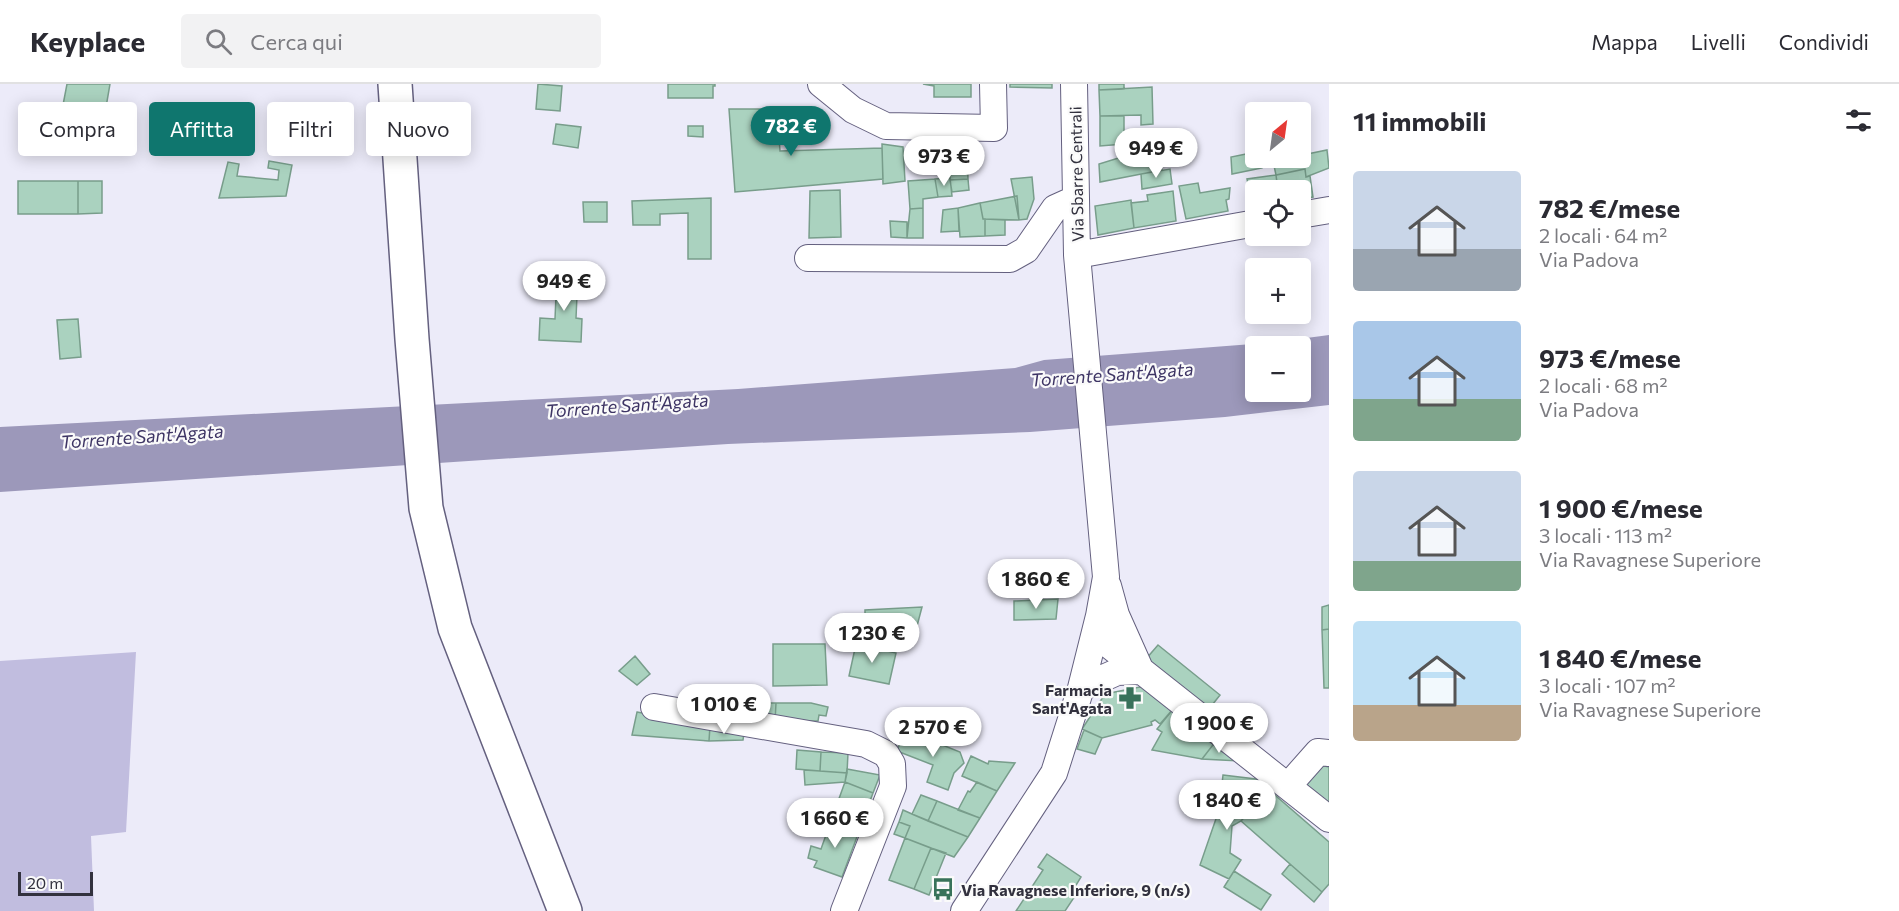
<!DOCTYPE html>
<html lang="it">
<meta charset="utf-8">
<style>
:root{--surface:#fff;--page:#f2f2f3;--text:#2b2b33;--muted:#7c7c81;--line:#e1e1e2;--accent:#0f766e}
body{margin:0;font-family:Commissioner,sans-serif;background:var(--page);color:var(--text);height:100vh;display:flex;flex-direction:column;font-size:22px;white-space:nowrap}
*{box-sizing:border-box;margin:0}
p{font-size:20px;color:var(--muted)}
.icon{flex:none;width:33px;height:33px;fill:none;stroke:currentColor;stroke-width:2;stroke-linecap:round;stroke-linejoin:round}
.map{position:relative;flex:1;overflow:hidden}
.sheet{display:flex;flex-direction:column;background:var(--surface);width:570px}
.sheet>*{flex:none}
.guide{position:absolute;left:18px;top:18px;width:570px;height:54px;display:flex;gap:12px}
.needle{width:39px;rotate:29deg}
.controls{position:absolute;left:1245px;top:18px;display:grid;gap:12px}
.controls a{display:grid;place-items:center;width:66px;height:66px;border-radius:6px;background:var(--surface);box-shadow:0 3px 15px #0003;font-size:30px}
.scale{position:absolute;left:18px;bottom:15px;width:75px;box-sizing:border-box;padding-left:6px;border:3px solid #32313e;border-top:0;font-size:16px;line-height:21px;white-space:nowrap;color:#32313e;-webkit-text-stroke:4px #fafafa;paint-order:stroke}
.price{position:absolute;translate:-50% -51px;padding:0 14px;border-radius:21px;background:#fff;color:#222;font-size:20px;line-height:39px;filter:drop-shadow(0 2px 3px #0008)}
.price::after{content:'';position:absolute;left:50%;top:36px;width:18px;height:14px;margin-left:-9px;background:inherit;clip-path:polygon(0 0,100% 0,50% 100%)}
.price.current{background:var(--accent);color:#fff}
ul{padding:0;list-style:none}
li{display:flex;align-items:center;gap:18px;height:150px;padding:0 24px}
li span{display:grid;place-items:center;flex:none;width:168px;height:120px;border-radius:6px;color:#555}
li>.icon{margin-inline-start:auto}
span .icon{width:72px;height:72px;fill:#fffc;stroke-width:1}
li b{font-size:26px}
h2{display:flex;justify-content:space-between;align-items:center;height:72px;padding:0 24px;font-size:26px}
.pill{padding:0 21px;border-radius:6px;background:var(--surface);box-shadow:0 3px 15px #0003;font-size:21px;line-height:54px}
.pill.current{background:var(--accent);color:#fff}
header{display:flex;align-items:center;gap:36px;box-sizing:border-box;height:84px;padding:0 30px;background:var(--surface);border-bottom:2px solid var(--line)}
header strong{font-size:28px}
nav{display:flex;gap:33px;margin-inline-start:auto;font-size:21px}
.search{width:420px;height:54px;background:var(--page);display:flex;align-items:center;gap:15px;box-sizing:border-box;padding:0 21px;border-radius:6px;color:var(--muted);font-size:22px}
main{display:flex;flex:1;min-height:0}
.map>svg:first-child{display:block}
</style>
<header>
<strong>Keyplace</strong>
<div class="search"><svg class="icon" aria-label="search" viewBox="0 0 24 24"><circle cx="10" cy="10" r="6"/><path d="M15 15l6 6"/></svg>Cerca qui</div>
<nav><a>Mappa</a><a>Livelli</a><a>Condividi</a></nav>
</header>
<main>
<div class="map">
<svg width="1329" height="827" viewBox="0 0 1329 827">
<rect width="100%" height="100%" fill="#ecebf9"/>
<path fill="#c1bddf" d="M 136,568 L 126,748 L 91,752 L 94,827 L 0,827 L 0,577 Z"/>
<path fill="#9c98ba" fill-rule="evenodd" d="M 1329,251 L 1329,321 L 1225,333 L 1030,348 L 728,360 L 0,408 L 0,343 L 738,305 L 1015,284 L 1044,276 L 1277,258 ZM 1256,262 L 1300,262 L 1300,308 L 1256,308 Z"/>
<path fill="#aad2bf" stroke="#789d8b" stroke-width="1.5" d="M 67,0 L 110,0 L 105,29 L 63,21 Z
M 538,0 L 562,2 L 560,27 L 536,25 Z
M 668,0 L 715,0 L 715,2 L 713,2 L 713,14 L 668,14 Z
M 923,0 L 971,0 L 971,13 L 934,13 L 934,2 Z
M 1010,0 L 1052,0 L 1052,4 L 1010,3 Z
M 1099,0 L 1124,0 L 1124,5 L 1099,6 Z
M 1152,3 L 1153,40 L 1141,41 L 1141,31 L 1100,32 L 1099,6 Z
M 729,25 L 777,25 L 780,67 L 882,64 L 883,95 L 735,108 Z
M 1100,32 L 1124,32 L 1124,60 L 1100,62 Z
M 556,40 L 581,43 L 578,64 L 553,60 Z
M 688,42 L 703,42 L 703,53 L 688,52 Z
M 882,60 L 903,63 L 905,97 L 883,100 Z
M 1154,63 L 1162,86 L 1100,98 L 1099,80 Z
M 967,65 L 968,95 L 950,96 L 948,66 Z
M 1327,66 L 1329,84 L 1306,93 L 1305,85 L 1276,91 L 1273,77 Z
M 1256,68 L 1256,74 L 1261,74 L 1262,84 L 1232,90 L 1231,73 Z
M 269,77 L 292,81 L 286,112 L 219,114 L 228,78 L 239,80 L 237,92 L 278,96 L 279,86 L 268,84 Z
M 1170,85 L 1172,100 L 1142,105 L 1141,90 Z
M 1305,85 L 1306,93 L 1310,92 L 1313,113 L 1300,115 L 1300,106 L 1278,106 L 1276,91 Z
M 1276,91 L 1278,106 L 1256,106 L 1256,123 L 1252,123 L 1247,95 Z
M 1032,93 L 1034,115 L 1027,135 L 1019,136 L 1011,95 Z
M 950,94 L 952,112 L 938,113 L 935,95 Z
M 935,95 L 938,113 L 923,115 L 923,124 L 910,125 L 908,97 Z
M 968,95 L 969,106 L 952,108 L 950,96 Z
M 18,97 L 78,97 L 78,130 L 18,130 Z
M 78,97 L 102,97 L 102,129 L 78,130 Z
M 1198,99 L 1200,109 L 1230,104 L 1229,115 L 1226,116 L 1228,127 L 1186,135 L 1179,102 Z
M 840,106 L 841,153 L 809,154 L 810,107 Z
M 1173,107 L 1176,137 L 1134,144 L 1131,119 L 1148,117 L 1147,111 Z
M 1017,112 L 1019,136 L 983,135 L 980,119 Z
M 711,114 L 711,175 L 688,175 L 688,129 L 660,130 L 660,141 L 633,141 L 632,117 Z
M 1131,116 L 1134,144 L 1098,151 L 1095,122 Z
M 583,118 L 607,118 L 607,138 L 584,138 Z
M 980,119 L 983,135 L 985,135 L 985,152 L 960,153 L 958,124 Z
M 923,124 L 923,154 L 907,154 L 910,125 Z
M 958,124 L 959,147 L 941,148 L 943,126 Z
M 985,135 L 1005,136 L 1005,151 L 985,152 Z
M 890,137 L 907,138 L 907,154 L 891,153 Z
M 557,188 L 578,189 L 576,234 L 582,235 L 581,258 L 539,256 L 540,234 L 555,235 Z
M 78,235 L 81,273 L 60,275 L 57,236 Z
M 1058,515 L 1056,535 L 1014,536 L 1014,517 Z
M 1329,521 L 1329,545 L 1322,546 L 1322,523 Z
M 922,523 L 917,542 L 865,546 L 865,526 Z
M 1329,545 L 1329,604 L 1324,604 L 1322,546 Z
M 773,560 L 825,560 L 827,601 L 773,602 Z
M 856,560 L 896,569 L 889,600 L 849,592 Z
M 1158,561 L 1220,611 L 1209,625 L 1146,575 Z
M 635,572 L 650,590 L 637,601 L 619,587 Z
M 1145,602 L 1174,624 L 1160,640 L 1155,636 L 1151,638 L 1152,641 L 1102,654 L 1082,645 L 1105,610 Z
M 695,613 L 724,619 L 776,619 L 775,637 L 692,620 Z
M 776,619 L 811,619 L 828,623 L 826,632 L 819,631 L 818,637 L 775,637 Z
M 1174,624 L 1216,657 L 1202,675 L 1152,666 L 1162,648 L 1157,645 Z
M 637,628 L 710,642 L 709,657 L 632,651 Z
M 710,642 L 744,649 L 743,656 L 709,657 Z
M 905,646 L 960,668 L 964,679 L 954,689 L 948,706 L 927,698 L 933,681 L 897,667 Z
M 1084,646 L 1102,654 L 1095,670 L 1077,665 Z
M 1216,657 L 1239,677 L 1202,675 Z
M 797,666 L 821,668 L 820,687 L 796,685 Z
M 821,668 L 848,669 L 847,689 L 820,687 Z
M 971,672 L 988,680 L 989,677 L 1015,679 L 997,707 L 962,692 Z
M 1320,681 L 1329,683 L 1329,718 L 1324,717 L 1303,700 Z
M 847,685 L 880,691 L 873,709 L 845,698 Z
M 804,686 L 820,687 L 847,689 L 845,698 L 805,701 Z
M 1223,691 L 1256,695 L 1269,706 L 1259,717 L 1245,708 L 1222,700 Z
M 845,698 L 873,709 L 858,750 L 832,734 Z
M 977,698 L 997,707 L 980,734 L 958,726 L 968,707 L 970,708 Z
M 1222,700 L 1245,708 L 1259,717 L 1241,737 L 1232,742 L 1230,769 L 1241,776 L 1229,795 L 1200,781 L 1219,726 Z
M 1269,706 L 1329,758 L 1329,800 L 1322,808 L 1241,737 Z
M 921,711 L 937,717 L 928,737 L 912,730 Z
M 937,717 L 980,734 L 968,753 L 928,737 Z
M 903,726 L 912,730 L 968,753 L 954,773 L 905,754 L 910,742 L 899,738 Z
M 797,728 L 813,730 L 811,744 L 795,742 Z
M 832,734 L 858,750 L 842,793 L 814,783 L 817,777 L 808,774 L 811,762 L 821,765 Z
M 899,738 L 910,742 L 905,754 L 894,750 Z
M 905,754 L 931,764 L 914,805 L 889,796 Z
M 931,764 L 946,769 L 929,811 L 914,805 Z
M 1047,770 L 1081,793 L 1073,806 L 1077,809 L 1065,827 L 1016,827 L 1043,786 L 1038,783 Z
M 1290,780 L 1322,808 L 1314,818 L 1282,790 Z
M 1234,787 L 1271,811 L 1261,826 L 1224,803 Z"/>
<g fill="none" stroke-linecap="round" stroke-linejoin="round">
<g stroke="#64607f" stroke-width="28">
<path id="minor" d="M 821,0 L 853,26 L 886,42 L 994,44 L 993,0
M 1300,131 L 1329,126
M 1077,171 L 1256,139
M 808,174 L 1010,175 L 1026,166 L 1055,124 L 1075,115
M 1095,550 L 1329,735
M 1081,604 L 1117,588 L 1141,587 L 1116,531 L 1108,502
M 654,623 L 866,660 L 886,670 L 892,680 L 893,702 L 844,827
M 1288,702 L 1318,668 L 1329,669
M 964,827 L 1054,689 L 1081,604 L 1099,532 L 1106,493 L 1077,171 L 1074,0"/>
</g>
<g stroke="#64607f" stroke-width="36">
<path id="major" d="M 395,0 L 412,255 L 426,424 L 455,544 L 565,827"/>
</g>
<use href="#minor" stroke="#fff" stroke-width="26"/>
<use href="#major" stroke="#fff" stroke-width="33"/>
</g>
<defs>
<g id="pharmacy-bare" transform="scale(1.8)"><path d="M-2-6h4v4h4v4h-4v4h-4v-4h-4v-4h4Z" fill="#38725a" stroke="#fafafa" stroke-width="2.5" paint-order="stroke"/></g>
<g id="bus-bare" transform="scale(1.8)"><path d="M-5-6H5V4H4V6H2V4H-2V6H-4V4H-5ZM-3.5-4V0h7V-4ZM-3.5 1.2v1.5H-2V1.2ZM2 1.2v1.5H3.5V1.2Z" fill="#38725a" stroke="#fafafa" stroke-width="2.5" paint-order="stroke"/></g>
</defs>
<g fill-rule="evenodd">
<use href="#pharmacy-bare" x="1130" y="614"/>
<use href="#bus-bare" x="943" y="805"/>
</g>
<g text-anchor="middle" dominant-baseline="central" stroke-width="4.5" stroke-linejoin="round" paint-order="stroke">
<g font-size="16" fill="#32313e" stroke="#fafafa">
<text transform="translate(1076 90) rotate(-91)">Via Sbarre Centrali</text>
</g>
<g font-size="16" font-weight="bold" fill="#32313e" stroke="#fafafa" text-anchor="end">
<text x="1112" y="605">Farmacia<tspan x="1112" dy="18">Sant'Agata</tspan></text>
<text x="961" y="805" text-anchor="start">Via Ravagnese Inferiore, 9 (n/s)</text>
</g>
<g font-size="18" font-style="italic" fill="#3d3464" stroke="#fafafa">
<text transform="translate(1112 290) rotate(-4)">Torrente Sant'Agata</text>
<text transform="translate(627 321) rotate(-4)">Torrente Sant'Agata</text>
<text transform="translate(142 352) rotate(-4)">Torrente Sant'Agata</text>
</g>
</g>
</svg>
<div class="controls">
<a><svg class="needle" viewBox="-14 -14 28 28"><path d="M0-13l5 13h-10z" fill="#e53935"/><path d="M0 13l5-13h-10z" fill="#7c7c81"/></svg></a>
<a><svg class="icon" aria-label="locate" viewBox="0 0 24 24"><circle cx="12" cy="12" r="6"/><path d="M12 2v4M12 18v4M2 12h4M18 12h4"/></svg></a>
<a>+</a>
<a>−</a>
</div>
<div class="scale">20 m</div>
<b class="price current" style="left:791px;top:73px">782 €</b>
<b class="price" style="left:1156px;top:95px">949 €</b>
<b class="price" style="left:944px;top:103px">973 €</b>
<b class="price" style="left:564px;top:228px">949 €</b>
<b class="price" style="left:1036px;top:526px">1 860 €</b>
<b class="price" style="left:872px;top:580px">1 230 €</b>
<b class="price" style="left:724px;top:651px">1 010 €</b>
<b class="price" style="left:1219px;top:670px">1 900 €</b>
<b class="price" style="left:933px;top:674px">2 570 €</b>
<b class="price" style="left:1227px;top:747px">1 840 €</b>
<b class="price" style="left:835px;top:765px">1 660 €</b>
<div class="guide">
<a class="pill">Compra</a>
<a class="pill current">Affitta</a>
<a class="pill">Filtri</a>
<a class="pill">Nuovo</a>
</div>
</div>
<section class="sheet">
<h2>11 immobili<svg class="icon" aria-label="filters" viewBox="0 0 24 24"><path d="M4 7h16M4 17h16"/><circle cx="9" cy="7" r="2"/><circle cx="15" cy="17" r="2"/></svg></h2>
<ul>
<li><span style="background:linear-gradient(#c9d6e8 65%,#9aa5b1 0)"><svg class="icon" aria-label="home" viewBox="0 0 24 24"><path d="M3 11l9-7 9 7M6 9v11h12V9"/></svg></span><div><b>782 €/mese</b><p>2 locali · 64 m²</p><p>Via Padova</p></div></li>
<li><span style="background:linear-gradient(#a9c7e8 65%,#7fa58c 0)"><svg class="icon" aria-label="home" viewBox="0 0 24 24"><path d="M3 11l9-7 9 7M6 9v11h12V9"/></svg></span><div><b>973 €/mese</b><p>2 locali · 68 m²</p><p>Via Padova</p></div></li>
<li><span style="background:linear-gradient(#c9d6e8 75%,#7fa58c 0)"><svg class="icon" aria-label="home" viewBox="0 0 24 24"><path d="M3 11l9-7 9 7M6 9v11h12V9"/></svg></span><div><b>1 900 €/mese</b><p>3 locali · 113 m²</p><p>Via Ravagnese Superiore</p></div></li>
<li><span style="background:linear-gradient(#bfe0f5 70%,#b9a48a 0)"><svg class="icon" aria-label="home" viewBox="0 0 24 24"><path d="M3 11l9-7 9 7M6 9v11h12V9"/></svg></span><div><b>1 840 €/mese</b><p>3 locali · 107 m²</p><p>Via Ravagnese Superiore</p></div></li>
</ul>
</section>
</main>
